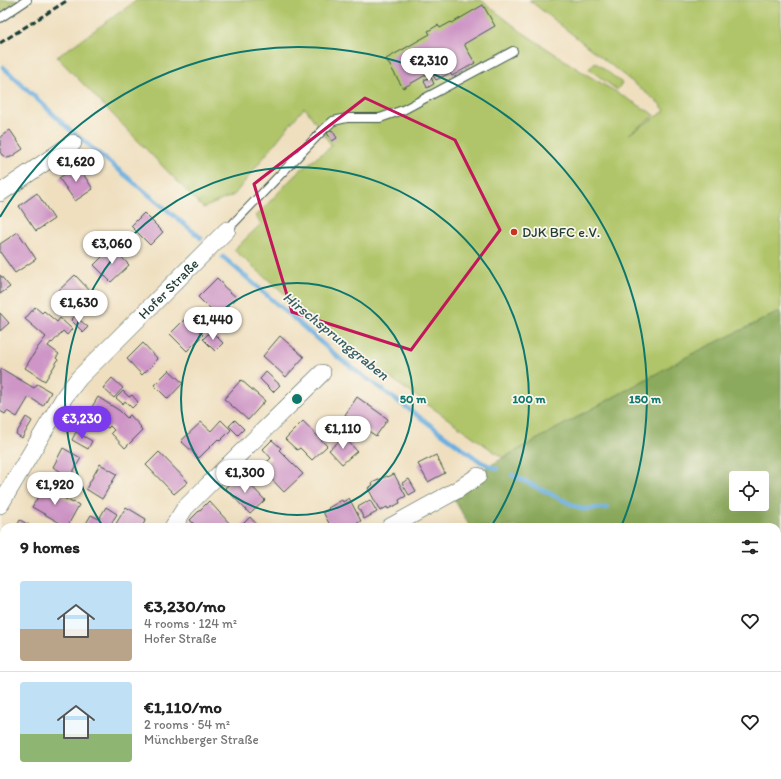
<!DOCTYPE html>
<meta charset="utf-8">
<style>
:root{--surface:#fff;--page:#f2f2f2;--text:#222;--muted:#767676;--line:#e0e0e0;--accent:#7c3aed}
body{margin:0;font-family:Itim,sans-serif;background:var(--page);color:var(--text);height:100vh;display:flex;flex-direction:column;font-size:15px;white-space:nowrap}
*{box-sizing:border-box;margin:0}
p{font-size:13px;color:var(--muted)}
.icon{flex:none;width:22px;height:22px;fill:none;stroke:currentColor;stroke-width:2;stroke-linecap:round;stroke-linejoin:round}
.map{position:relative;flex:1;overflow:hidden}
.details{position:absolute;left:0px;top:523px;width:781px;height:256px;display:flex;flex-direction:column;background:var(--surface);border-radius:12px 12px 0 0;box-shadow:0 4px 16px #0002}
.details>*{flex:none}
.tools{position:absolute;left:729px;top:471px;display:grid;gap:8px}
.tools a{display:grid;place-items:center;width:40px;height:40px;border-radius:4px;background:var(--surface);box-shadow:0 4px 16px #0002;font-size:20px}
.price{position:absolute;translate:-50% -34px;padding:0 9px;border-radius:14px;background:#fff;color:#222;font-size:13px;line-height:26px;filter:drop-shadow(0 1px 2px #0008)}
.price::after{content:'';position:absolute;left:50%;top:24px;width:12px;height:9px;margin-left:-6px;background:inherit;clip-path:polygon(0 0,100% 0,50% 100%)}
.price.current{background:var(--accent);color:#fff}
ul{padding:0;list-style:none}
li{display:flex;align-items:center;gap:12px;height:100px;padding:0 20px}
li+li{border-top:1px solid var(--line)}
li span{display:grid;place-items:center;flex:none;width:112px;height:80px;border-radius:4px;color:#555}
li>.icon{margin-inline-start:auto}
span .icon{width:48px;height:48px;fill:#fffc;stroke-width:1}
li b{font-size:17px}
h2{display:flex;justify-content:space-between;align-items:center;height:48px;padding:0 20px;font-size:17px}
.map>svg:first-child{display:block}
</style>
<div class="map">
<svg width="781" height="779" viewBox="0 0 781 779">
<rect width="100%" height="100%" fill="#fbf7ec"/>
<filter id="ink" filterUnits="userSpaceOnUse"><feTurbulence type="fractalNoise" baseFrequency=".025" numOctaves="2"/><feDisplacementMap in="SourceGraphic" scale="8" xChannelSelector="R" yChannelSelector="G"/><feConvolveMatrix kernelMatrix="1 2 1 2 8 2 1 2 1" color-interpolation-filters="sRGB"/></filter>
<filter id="wash" filterUnits="userSpaceOnUse"><feTurbulence type="fractalNoise" baseFrequency=".012" numOctaves="4" result="noise"/><feDisplacementMap in="SourceGraphic" scale="16" xChannelSelector="R" yChannelSelector="G"/><feGaussianBlur stdDeviation="0.9" result="paint"/><feColorMatrix in="noise" values="0 0 0 0 0 0 0 0 0 0 0 0 0 0 0 0 0 1.4 0 .05"/><feComposite in="paint" operator="in"/></filter>
<g filter="url(#wash)">
<rect width="100%" height="100%" fill="#efdfbf"/>
<path fill="#b0c569" stroke="#68814e" d="M 0,0 L 18,0 L 0,12 Z
M 137,0 L 481,0 L 522,32 L 584,73 L 655,115 L 629,134 L 665,111 L 660,104 L 529,0 L 781,0 L 781,311 L 692,354 L 503,458 L 344,345 L 234,250 L 261,224 L 256,216 L 299,171 L 332,146 L 306,109 L 304,108 L 291,123 L 234,195 L 203,208 L 57,57 Z
M 595,62 L 622,83 L 617,90 L 589,69 Z"/>
<path fill="#8caa5d" stroke="#567448" fill-rule="evenodd" d="M 781,311 L 781,779 L 659,779 L 660,775 L 777,775 L 777,527 L 470,527 L 449,490 L 503,458 L 692,354 ZM 736,478 L 762,478 L 762,504 L 736,504 Z"/>
<g fill="none" stroke-linecap="round" stroke-linejoin="round">
<path stroke="#6aafe0" stroke-width="4.5" d="M 3,67 L 68,128 L 201,238
M 223,257 L 339,358 L 481,462 L 497,469
M 512,475 L 581,509 L 607,508
M 777,583 L 781,585"/>
</g>
<g id="blocks">
<path fill="#ce95c6" d="M 483,5 L 495,26 L 464,44 L 475,63 L 452,76 L 450,73 L 436,80 L 431,72 L 403,88 L 386,59 L 430,34 L 428,31 L 438,25 L 440,28 L 451,22 L 452,23 Z
M 431,77 L 434,84 L 427,88 L 424,80 Z
M 10,130 L 23,149 L 11,157 L 7,158 L 2,155 L 0,152 L 0,137 Z
M 332,130 L 337,138 L 332,141 L 327,133 Z
M 78,166 L 93,189 L 75,201 L 59,178 Z
M 37,193 L 54,219 L 36,231 L 19,206 Z
M 144,213 L 163,232 L 150,245 L 131,226 Z
M 18,232 L 36,259 L 15,273 L 0,252 L 0,244 Z
M 112,247 L 129,265 L 111,282 L 94,265 Z
M 0,275 L 10,287 L 0,294 Z
M 75,275 L 96,297 L 78,315 L 56,293 Z
M 217,278 L 223,284 L 222,285 L 237,298 L 218,317 L 198,297 Z
M 35,307 L 42,313 L 44,311 L 57,322 L 60,318 L 72,329 L 67,335 L 63,331 L 52,343 L 51,342 L 48,346 L 59,354 L 56,358 L 58,360 L 45,381 L 25,368 L 38,347 L 46,337 L 25,319 Z
M 0,313 L 9,323 L 0,331 Z
M 75,316 L 88,327 L 83,332 L 71,320 Z
M 186,318 L 203,335 L 187,351 L 170,334 Z
M 211,331 L 223,343 L 215,351 L 203,339 Z
M 280,336 L 304,357 L 286,377 L 263,356 Z
M 143,343 L 158,359 L 142,375 L 127,359 Z
M 2,369 L 34,388 L 37,384 L 51,392 L 43,406 L 29,397 L 17,417 L 7,411 L 5,414 L 0,411 L 0,372 Z
M 169,370 L 183,383 L 168,399 L 154,385 Z
M 266,372 L 280,385 L 273,392 L 260,379 Z
M 112,378 L 123,388 L 114,398 L 103,388 Z
M 241,380 L 265,401 L 248,420 L 224,399 Z
M 123,391 L 129,397 L 132,395 L 138,402 L 132,408 L 125,401 L 123,404 L 116,398 Z
M 98,397 L 120,411 L 127,418 L 130,415 L 141,427 L 140,428 L 142,431 L 125,448 L 111,433 L 114,430 L 110,426 L 108,428 L 87,415 Z
M 357,397 L 388,419 L 376,436 L 345,415 Z
M 26,417 L 32,421 L 22,438 L 16,434 Z
M 221,420 L 231,430 L 220,441 L 218,439 L 199,458 L 181,441 L 201,422 L 211,431 Z
M 235,420 L 244,429 L 238,435 L 229,426 Z
M 303,421 L 327,446 L 312,460 L 300,448 L 297,450 L 285,439 Z
M 76,432 L 92,441 L 88,449 L 72,440 Z
M 344,437 L 357,451 L 342,464 L 329,450 Z
M 272,440 L 281,448 L 279,450 L 303,474 L 284,492 L 261,468 L 271,458 L 263,449 Z
M 63,448 L 81,458 L 70,477 L 53,467 Z
M 159,452 L 188,482 L 174,494 L 146,465 Z
M 436,455 L 445,473 L 428,482 L 418,464 Z
M 100,464 L 117,474 L 102,499 L 86,489 Z
M 240,474 L 265,500 L 250,514 L 225,488 Z
M 394,474 L 406,496 L 399,500 L 400,503 L 388,509 L 387,507 L 380,511 L 368,488 L 373,485 L 372,483 L 387,476 L 388,477 Z
M 409,479 L 416,491 L 409,495 L 402,483 Z
M 45,485 L 54,491 L 53,492 L 73,503 L 74,502 L 79,505 L 67,527 L 32,507 Z
M 349,498 L 361,521 L 354,525 L 355,527 L 331,527 L 323,512 L 329,509 L 328,508 L 342,500 L 343,502 Z
M 370,500 L 377,512 L 364,519 L 358,507 Z
M 209,501 L 219,512 L 233,527 L 197,527 L 190,520 Z
M 106,507 L 117,514 L 109,527 L 84,527 L 91,515 L 99,519 Z
M 126,507 L 146,519 L 143,525 L 147,527 L 114,527 Z
M 250,517 L 259,527 L 239,527 L 241,526 Z
M 20,520 L 33,527 L 19,527 L 17,526 Z
M 4,569 L 4,594 L 2,593 L 0,596 L 0,575 Z
M 4,642 L 4,658 L 3,658 L 0,665 L 0,644 L 2,645 Z
M 0,768 L 4,770 L 4,775 L 16,775 L 24,779 L 0,779 Z
M 61,775 L 84,775 L 83,779 L 68,779 L 61,776 Z
M 465,775 L 500,775 L 495,779 L 481,779 L 478,775 L 474,779 L 468,779 Z"/>
</g>
</g>
<g filter="url(#ink)">
<use href="#blocks" fill-opacity="0" stroke="#3e5549" stroke-width="1"/>
<g fill="none" stroke-linecap="round" stroke-linejoin="round">
<g stroke="#3e5549" stroke-width="10">
<path id="service" d="M 0,18 L 27,0
M 227,230 L 324,129 L 333,121 L 347,118 L 380,118 L 403,110 L 513,51
M 423,775 L 426,779
M 395,779 L 400,775"/>
</g>
<g stroke="#3e5549" stroke-width="18">
<g id="minor">
<path d="M 0,193 L 73,143"/>
<path id="s1" d="M 0,505 L 65,396 L 79,378 L 227,230"/>
<path d="M 173,527 L 185,508 L 207,486 L 322,373"/>
<path d="M 390,527 L 457,490 L 478,476"/>
<path d="M 0,619 L 4,621"/>
</g>
</g>
<use href="#service" stroke="#fff" stroke-width="8"/>
<use href="#minor" stroke="#fff" stroke-width="17"/>
<path stroke="#1f3d34" stroke-width="3" stroke-dasharray="6 3" stroke-linecap="butt" d="M 0,43 L 68,0"/>
</g>
</g>
<path fill="none" stroke="#c2185b" stroke-width="3" stroke-linejoin="round" d="M 365,98 L 455,140 L 500,230 L 411,350 L 292,312 L 254,184 Z"/>
<g fill="none" stroke="#0f766e" stroke-width="2">
<circle cx="297" cy="399" r="116"/>
<path d="M102 525A232 232 0 1 1 492 525"/>
<path d="M0 217A348 348 0 0 1 621 527"/>
</g>
<circle fill="#c8321e" stroke="#fbf7ec" stroke-width="1.5" cx="514" cy="232" r="4"/>
<g text-anchor="middle" dominant-baseline="central" stroke-width="3.5" stroke-linejoin="round" paint-order="stroke">
<g font-size="14" fill="#1f3d34" stroke="#fbf7ec" text-anchor="start">
<text x="522" y="232">DJK BFC e.V.</text>
</g>
<g font-size="14" fill="#1f3d34" stroke="#fbf7ec">
<text stroke="none"><textPath href="#s1" startOffset="276">Hofer Straße</textPath></text>
</g>
<g font-size="15" font-style="italic" fill="#365f68" stroke="#fbf7ec">
<text transform="translate(336 336) rotate(39)">Hirschsprunggraben</text>
</g>
</g>
<circle cx="297" cy="399" r="6" fill="#0f766e" stroke="#fbf7ec" stroke-width="2"/>
<g font-size="12" text-anchor="middle" font-weight="bold" fill="#0f766e" stroke="#fbf7ec" stroke-width="3.5" stroke-linejoin="round" paint-order="stroke">
<text x="413" y="403">50 m</text>
<text x="529" y="403">100 m</text>
<text x="645" y="403">150 m</text>
</g>
</svg>
<div class="tools">
<a><svg class="icon" aria-label="locate" viewBox="0 0 24 24"><circle cx="12" cy="12" r="6"/><path d="M12 2v4M12 18v4M2 12h4M18 12h4"/></svg></a>
</div>
<b class="price" style="left:429px;top:82px">€2,310</b>
<b class="price" style="left:76px;top:183px">€1,620</b>
<b class="price" style="left:112px;top:265px">€3,060</b>
<b class="price" style="left:79px;top:324px">€1,630</b>
<b class="price" style="left:213px;top:341px">€1,440</b>
<b class="price current" style="left:82px;top:440px">€3,230</b>
<b class="price" style="left:343px;top:450px">€1,110</b>
<b class="price" style="left:245px;top:494px">€1,300</b>
<b class="price" style="left:55px;top:506px">€1,920</b>
<section class="details">
<h2>9 homes<svg class="icon" aria-label="filters" viewBox="0 0 24 24"><path d="M4 7h16M4 17h16"/><circle cx="9" cy="7" r="2"/><circle cx="15" cy="17" r="2"/></svg></h2>
<ul>
<li><span style="background:linear-gradient(#bfe0f5 60%,#b9a48a 0)"><svg class="icon" aria-label="home" viewBox="0 0 24 24"><path d="M3 11l9-7 9 7M6 9v11h12V9"/></svg></span><div><b>€3,230/mo</b><p>4 rooms · 124 m²</p><p>Hofer Straße</p></div><svg class="icon" aria-label="heart" viewBox="0 0 24 24"><path d="M12 20l-8-8c-3-5 5-10 8-4 3-6 11-1 8 4z"/></svg></li>
<li><span style="background:linear-gradient(#bfe0f5 65%,#8fb573 0)"><svg class="icon" aria-label="home" viewBox="0 0 24 24"><path d="M3 11l9-7 9 7M6 9v11h12V9"/></svg></span><div><b>€1,110/mo</b><p>2 rooms · 54 m²</p><p>Münchberger Straße</p></div><svg class="icon" aria-label="heart" viewBox="0 0 24 24"><path d="M12 20l-8-8c-3-5 5-10 8-4 3-6 11-1 8 4z"/></svg></li>
</ul>
</section>
</div>
